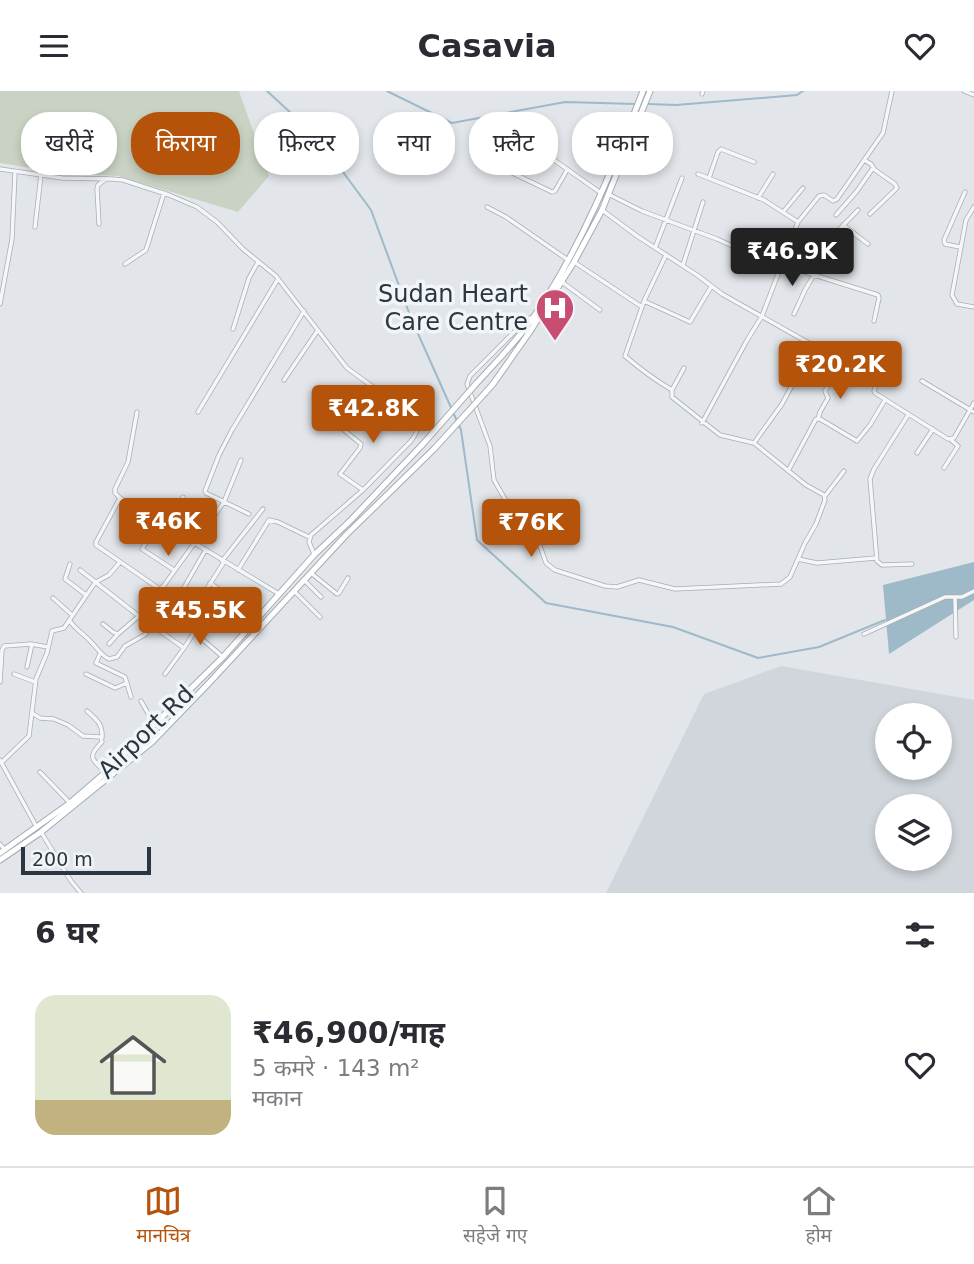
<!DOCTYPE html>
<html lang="hi">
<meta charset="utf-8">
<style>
:root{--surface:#fff;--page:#f7f7f7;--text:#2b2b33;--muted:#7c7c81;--line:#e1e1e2;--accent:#b45309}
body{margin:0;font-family:"DejaVu Sans","Noto Sans Devanagari",sans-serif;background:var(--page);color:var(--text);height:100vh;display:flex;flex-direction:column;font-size:26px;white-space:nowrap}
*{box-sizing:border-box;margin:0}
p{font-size:23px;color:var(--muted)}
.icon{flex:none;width:38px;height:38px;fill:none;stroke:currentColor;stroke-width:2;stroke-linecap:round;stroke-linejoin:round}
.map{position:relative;height:802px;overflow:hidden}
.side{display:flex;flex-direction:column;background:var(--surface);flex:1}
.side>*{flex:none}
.hud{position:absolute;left:21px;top:21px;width:933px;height:63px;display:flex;gap:14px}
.tools{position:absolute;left:875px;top:612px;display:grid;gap:14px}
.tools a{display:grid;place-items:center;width:77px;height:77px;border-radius:50%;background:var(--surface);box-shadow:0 4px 10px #0003;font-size:35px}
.scale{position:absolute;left:21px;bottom:18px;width:130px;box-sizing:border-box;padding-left:7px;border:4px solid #2b3641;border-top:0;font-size:19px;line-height:24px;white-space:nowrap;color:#2b3641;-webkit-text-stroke:5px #f1f5f7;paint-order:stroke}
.price{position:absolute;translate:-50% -60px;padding:0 16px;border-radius:7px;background:var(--accent);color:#fff;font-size:23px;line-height:46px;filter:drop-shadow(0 2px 4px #0008)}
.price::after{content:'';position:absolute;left:50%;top:42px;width:21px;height:16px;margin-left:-10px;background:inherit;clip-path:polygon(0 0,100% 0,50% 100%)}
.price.on{background:#222;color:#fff}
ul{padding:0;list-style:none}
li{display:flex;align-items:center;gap:21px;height:175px;padding:0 35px}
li+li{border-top:2px solid var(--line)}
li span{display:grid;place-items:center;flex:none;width:196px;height:140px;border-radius:21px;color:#555}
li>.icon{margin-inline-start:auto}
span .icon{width:84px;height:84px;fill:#fffc;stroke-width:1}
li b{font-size:30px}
h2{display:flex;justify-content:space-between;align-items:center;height:84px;padding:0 35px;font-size:30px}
.pill{padding:0 24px;border-radius:28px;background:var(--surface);box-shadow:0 4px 10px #0003;font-size:24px;line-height:63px}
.pill.on{background:var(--accent);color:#fff}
header{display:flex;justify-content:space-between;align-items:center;height:91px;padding:0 35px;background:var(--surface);font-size:32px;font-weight:700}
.tabs{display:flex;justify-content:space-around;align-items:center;height:98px;border-top:2px solid var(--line);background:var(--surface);font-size:19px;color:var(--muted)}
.tabs a{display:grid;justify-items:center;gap:4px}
.tabs .on{color:var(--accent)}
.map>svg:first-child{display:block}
</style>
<header><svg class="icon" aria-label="menu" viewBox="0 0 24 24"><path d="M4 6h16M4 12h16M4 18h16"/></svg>Casavia<svg class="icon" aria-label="heart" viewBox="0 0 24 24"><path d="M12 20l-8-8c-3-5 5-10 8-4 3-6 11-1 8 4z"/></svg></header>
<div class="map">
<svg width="974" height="802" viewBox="0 0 974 802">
<rect width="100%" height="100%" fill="#e2e6ea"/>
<path fill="#d0d6db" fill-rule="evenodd" d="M 781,575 L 974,609 L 974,802 L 606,802 L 704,603 ZM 887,625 L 940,625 L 940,677 L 887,677 ZM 887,716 L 940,716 L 940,768 L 887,768 Z"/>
<path fill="#cad3c3" d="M 0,0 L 239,0 L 269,85 L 238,121 L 118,85 L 61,82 L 0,72 Z"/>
<path fill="#9eb9c8" d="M 974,471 L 974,509 L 889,563 L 883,494 Z"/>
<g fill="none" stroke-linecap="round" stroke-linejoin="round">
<path stroke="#9eb9c8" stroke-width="2" d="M 267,0 L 318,47 L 371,119 L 411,227 L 461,339 L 477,449 L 546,512 L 673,536 L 758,567 L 819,556 L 885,529
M 387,0 L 452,32 L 565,11 L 635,13
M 648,13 L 676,14 L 797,4 L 803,0"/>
<g stroke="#a7aeb4" stroke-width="5">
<path id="minor" d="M 964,0 L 974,4
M 702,3 L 703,0
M 510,38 L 601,102
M 864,69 L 871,73 L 875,79 L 895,93 L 897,97 L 870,123
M 0,78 L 62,87 L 112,88 L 123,89 L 169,104 L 197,116 L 217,131 L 243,158 L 276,185 L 347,277 L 414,326 C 420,336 417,343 410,351 L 363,399 L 311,444 L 309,451 L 314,463
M 504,78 L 552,101 L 555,100 L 567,79
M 698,83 L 764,109 L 798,131
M 709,87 L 718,61 L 721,58 L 754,71
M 608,103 L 642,120 L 717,148 L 757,166 L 878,204 L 879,207 L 874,230
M 758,107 L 773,83
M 487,116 L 506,126 L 568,169
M 974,116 L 966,129 L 952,204 L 957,213 L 974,216
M 602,119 L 637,145 L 697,184 L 722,203 L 814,255 L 819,256 L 850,255
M 783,121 L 803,97
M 836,124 L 857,100 L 873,77
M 99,133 L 97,98 L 98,94 L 106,88
M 843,134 L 868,153
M 35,136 L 41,84
M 960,156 L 945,153 L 944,149 L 965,101
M 655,157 L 682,87
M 666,164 L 644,210 L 625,265 C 639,277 655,289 672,299
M 574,171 L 642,216
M 125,173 L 146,159 L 164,102
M 683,174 L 703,111
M 562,191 L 600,219
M 644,210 L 690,231 L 711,196
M 0,213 L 12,148 L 15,81
M 794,223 L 805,199 L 814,184 L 829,149 L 858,119
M 530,227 L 521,234 L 470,285 L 467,293 L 490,355 L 494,389 L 506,410 L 526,429 L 535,441 L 546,472 L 555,479 L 605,495 L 617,496 L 639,489 L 675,498 L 781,493 L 790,486 L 805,452 L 816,433 L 825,409 L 824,404 L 806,394 L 754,352 L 720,344 L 672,306 L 672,299 L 684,277
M 233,238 L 249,187 L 258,171
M 866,277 L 879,286 L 874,300 L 875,302 L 948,348 L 954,347 L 974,312
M 284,289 L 318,239
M 922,290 L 974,321
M 137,321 L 128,371 L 115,398 L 115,402 L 120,407 L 279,503
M 198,321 L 278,188
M 908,324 L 874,378 L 870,388 L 877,470 L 882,474 L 912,473
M 818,328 L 820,321 L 828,307 L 825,300 L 835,283
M 334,331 L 361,353 L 360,357 L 340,383 L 363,399
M 702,332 L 746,251 L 762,225 L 798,131 L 819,105 L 824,104 L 833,110 L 837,108 L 883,42 L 892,0
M 754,352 L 782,313 L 813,255
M 917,362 L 933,338
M 944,377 L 958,355 L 950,348
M 788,380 L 816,328 L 820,328 L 857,350 L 870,334 L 885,309
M 825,405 L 844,380
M 120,407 L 96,451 L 96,454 L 161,499
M 249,423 L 206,402 L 205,400 L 219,364 L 232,339 L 304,220
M 159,430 L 142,458 L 174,479
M 166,435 L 183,406
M 798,468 L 817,472 L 876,467
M 222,470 L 263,418
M 224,471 L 203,504 L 202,507 L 248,538
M 70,473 L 65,488 L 86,504
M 80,479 L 140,526 L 184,557
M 238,479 L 269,429 L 278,431 L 309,446
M 311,482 L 337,503 L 339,502 L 348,487
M 304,489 L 321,506
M 210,492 L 259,526
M 162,496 L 179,506
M 294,500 L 320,526
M 955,506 L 956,546
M 53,507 L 72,524
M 234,528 L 243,515
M 69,529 C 76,539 84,543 91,551 C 98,558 101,564 109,568 L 117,566 L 125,555 L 146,543
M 103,533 L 113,541 L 118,543 L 147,518 L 224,411 L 241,369
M 157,539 L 171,519 L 205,460
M 195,542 L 223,566
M 864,543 L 945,506 L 962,506 L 974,500
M 109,553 L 117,544
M 100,563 L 96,572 L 125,586 L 131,606
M 27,576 L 32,553
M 14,583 L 35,591
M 86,583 L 115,597 L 127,592
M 165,583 L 184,557 L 212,514
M 0,591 L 2,559 L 4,555 L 31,553 L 48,556
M 141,610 L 154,633
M 87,620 C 97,629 103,633 102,647
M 32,622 L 40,627 L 54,628 L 68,634 L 83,645 L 101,646 L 102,651 C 87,666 91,668 106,681
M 0,669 L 36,735
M 1,672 L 29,645 L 36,588 L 47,562 L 52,540 L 64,537 L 92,496 L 96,491 L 109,484 L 120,471
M 40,681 L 70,712
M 41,741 L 71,790 L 81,802
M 0,753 L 5,759"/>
</g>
<g stroke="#a2acb5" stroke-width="7">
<path id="primary" d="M 475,294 C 496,271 518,249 535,224 C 582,155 613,77 643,0
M 485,302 L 493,293 L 531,239 L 574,171 L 602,119 L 650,0
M 0,762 L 70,712 L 106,681 L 223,566 L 314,464 L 351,429 L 422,354
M 0,769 L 41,741 L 152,651 L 209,592 L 346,444 L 434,358"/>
</g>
<use href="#minor" stroke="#f4f6f8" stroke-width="3.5"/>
<use href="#primary" stroke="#fff" stroke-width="5"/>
<g stroke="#a2acb5" stroke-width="7" stroke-linecap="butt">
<path id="primary-bridge" d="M 422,354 L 475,294
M 434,358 L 485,302"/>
</g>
<use href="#primary-bridge" stroke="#fff" stroke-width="5"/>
</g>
<defs>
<g id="hospital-pin" transform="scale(2.0125)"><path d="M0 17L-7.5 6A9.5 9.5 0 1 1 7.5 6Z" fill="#c94c73" stroke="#f1f5f7"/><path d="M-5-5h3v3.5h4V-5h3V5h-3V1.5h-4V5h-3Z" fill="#fff"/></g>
</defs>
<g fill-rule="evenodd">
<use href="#hospital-pin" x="555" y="217"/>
</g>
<g text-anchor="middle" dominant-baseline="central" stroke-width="7" stroke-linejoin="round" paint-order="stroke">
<g font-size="24" fill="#2b3641" stroke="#f1f5f7" text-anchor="end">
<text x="528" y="203">Sudan Heart<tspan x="528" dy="28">Care Centre</tspan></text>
</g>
<g font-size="24" fill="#2b3641" stroke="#f1f5f7">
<text transform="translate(146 641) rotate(-44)">Airport Rd</text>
</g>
</g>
</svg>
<div class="tools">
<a><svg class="icon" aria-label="locate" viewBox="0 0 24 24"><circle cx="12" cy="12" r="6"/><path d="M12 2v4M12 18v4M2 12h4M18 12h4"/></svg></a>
<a><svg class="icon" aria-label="layers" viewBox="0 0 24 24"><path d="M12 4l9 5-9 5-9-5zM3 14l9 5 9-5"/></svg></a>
</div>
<div class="scale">200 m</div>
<b class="price on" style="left:792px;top:197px">₹46.9K</b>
<b class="price" style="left:840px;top:310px">₹20.2K</b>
<b class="price" style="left:373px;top:354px">₹42.8K</b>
<b class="price" style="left:168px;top:467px">₹46K</b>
<b class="price" style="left:531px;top:468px">₹76K</b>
<b class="price" style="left:200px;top:556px">₹45.5K</b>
<div class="hud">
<a class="pill">खरीदें</a>
<a class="pill on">किराया</a>
<a class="pill">फ़िल्टर</a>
<a class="pill">नया</a>
<a class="pill">फ़्लैट</a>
<a class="pill">मकान</a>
</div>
</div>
<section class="side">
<h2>6 घर<svg class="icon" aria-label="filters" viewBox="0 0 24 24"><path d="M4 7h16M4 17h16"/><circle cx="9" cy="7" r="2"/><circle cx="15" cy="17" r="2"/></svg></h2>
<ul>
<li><span style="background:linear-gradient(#dfe7d0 75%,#c2b280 0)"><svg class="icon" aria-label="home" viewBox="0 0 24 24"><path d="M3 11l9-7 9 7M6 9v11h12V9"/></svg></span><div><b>₹46,900/माह</b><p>5 कमरे · 143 m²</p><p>मकान</p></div><svg class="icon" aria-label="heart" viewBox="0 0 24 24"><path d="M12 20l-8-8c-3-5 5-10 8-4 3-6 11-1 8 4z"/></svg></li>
</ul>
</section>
<nav class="tabs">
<a class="on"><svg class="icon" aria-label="map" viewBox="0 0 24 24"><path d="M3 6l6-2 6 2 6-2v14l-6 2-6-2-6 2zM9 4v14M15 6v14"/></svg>मानचित्र</a>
<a><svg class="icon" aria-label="saved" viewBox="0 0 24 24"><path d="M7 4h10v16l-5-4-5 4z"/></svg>सहेजे गए</a>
<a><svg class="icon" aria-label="home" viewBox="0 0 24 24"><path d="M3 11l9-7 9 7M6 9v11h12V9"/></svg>होम</a>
</nav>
